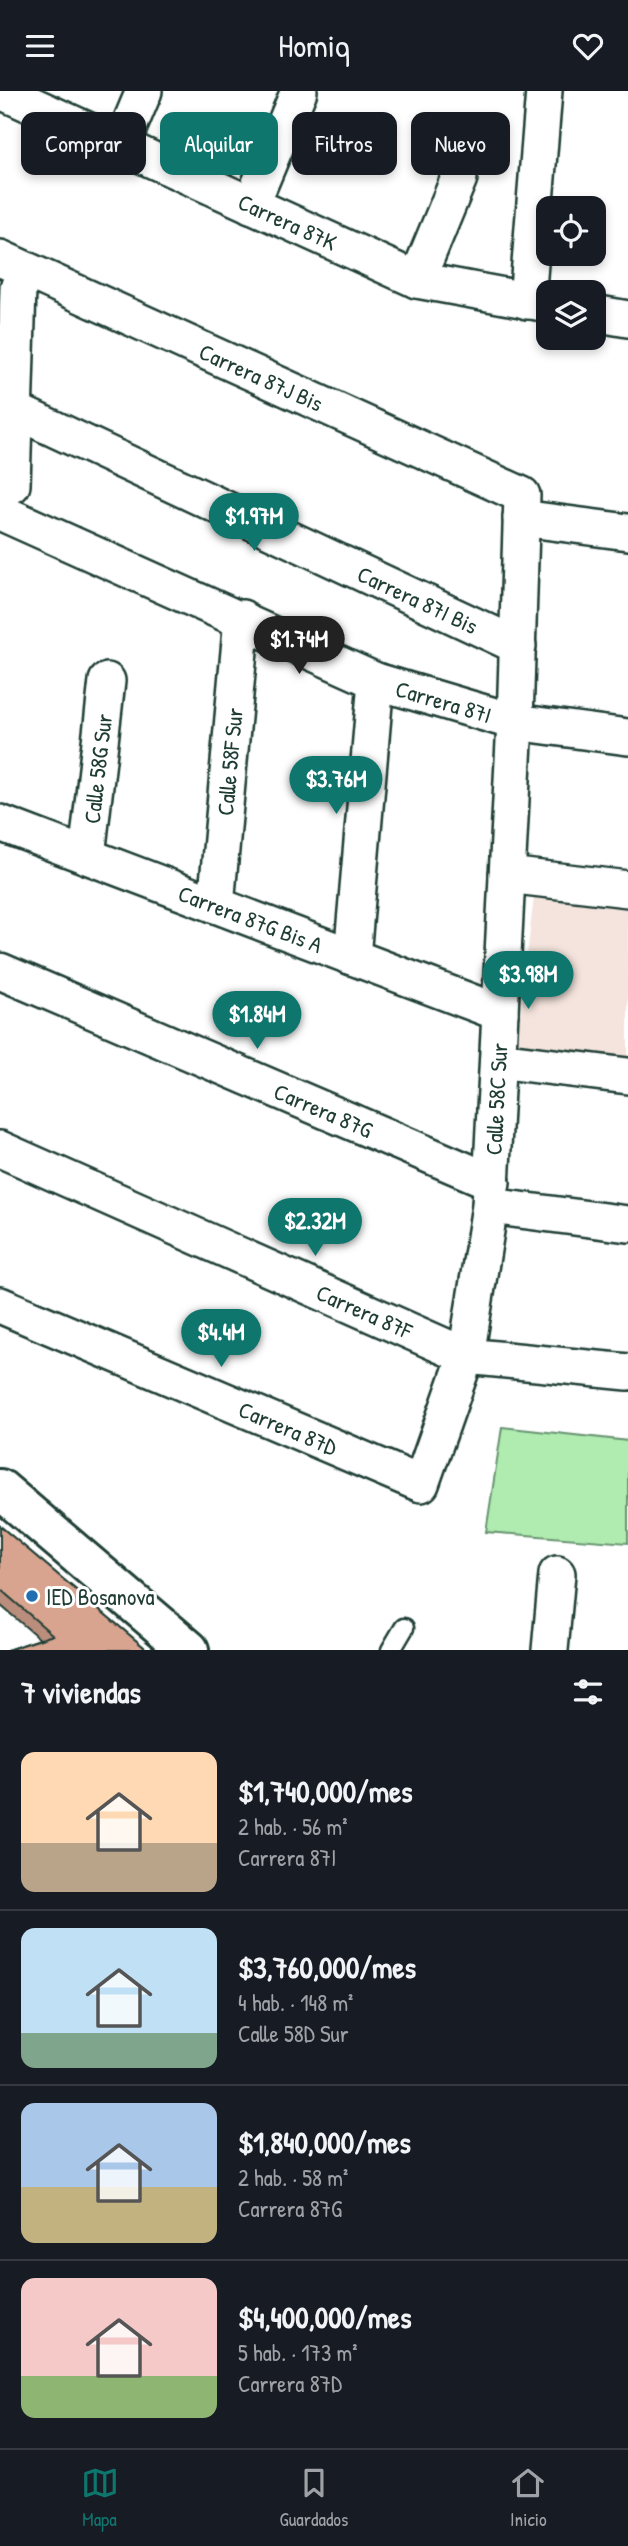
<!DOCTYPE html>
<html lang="es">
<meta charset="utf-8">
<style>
:root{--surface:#171b24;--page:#20242c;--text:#f1f3f6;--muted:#9ea1a6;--line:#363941;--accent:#0f766e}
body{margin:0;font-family:"Patrick Hand",sans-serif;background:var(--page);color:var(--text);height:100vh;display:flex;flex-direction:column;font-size:26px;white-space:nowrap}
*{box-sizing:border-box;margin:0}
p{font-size:23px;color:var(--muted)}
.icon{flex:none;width:38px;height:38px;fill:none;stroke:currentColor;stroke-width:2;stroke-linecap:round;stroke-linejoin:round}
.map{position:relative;height:1559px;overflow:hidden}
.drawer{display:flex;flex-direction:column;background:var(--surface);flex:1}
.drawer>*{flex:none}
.banner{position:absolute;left:21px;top:21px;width:586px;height:63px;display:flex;gap:14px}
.tools{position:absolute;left:536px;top:105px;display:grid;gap:14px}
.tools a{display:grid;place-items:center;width:70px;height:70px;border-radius:14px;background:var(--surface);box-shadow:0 4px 10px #0003;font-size:35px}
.price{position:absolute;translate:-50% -60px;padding:0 16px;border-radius:24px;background:var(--accent);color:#fff;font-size:23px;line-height:46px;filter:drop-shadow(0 2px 4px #0008)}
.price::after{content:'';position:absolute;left:50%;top:42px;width:21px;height:16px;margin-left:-10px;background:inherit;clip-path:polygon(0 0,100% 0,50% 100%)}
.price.current{background:#222;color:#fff}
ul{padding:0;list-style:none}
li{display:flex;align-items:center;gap:21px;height:175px;padding:0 21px}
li+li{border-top:2px solid var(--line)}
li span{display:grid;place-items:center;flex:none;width:196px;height:140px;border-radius:14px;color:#555}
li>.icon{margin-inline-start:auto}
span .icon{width:84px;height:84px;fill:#fffc;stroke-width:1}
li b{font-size:30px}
h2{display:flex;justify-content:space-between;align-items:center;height:84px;padding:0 21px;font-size:30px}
.chip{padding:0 24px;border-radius:14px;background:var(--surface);box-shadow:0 4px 10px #0003;font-size:24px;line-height:63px}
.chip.current{background:var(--accent);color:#fff}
header{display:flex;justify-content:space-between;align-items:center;height:91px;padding:0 21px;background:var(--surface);font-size:32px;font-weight:600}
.menu{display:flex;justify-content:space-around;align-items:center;height:98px;border-top:2px solid var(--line);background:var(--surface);font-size:19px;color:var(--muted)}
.menu a{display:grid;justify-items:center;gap:4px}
.menu .current{color:var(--accent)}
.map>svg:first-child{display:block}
</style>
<header><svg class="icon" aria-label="menu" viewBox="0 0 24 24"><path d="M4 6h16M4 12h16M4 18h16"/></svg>Homiq<svg class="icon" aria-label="heart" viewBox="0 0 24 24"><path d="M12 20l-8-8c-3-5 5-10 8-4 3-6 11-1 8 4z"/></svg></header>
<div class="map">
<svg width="628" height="1559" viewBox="0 0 628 1559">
<rect width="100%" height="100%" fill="#fff"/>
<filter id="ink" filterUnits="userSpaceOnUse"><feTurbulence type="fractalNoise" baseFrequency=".0143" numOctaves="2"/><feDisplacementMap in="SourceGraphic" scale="14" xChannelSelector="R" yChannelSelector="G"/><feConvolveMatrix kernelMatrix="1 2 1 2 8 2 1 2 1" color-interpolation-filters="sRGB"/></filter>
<g filter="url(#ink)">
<path fill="#f4e4dd" d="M 534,805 L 628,817 L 628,974 L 516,961 Z"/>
<path fill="#b0ebb0" stroke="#689472" stroke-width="2" d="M 502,1336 L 628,1350 L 628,1452 L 486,1441 Z"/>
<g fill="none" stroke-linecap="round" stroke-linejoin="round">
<g stroke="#1f3d34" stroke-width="23">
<path id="lane" d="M 391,1559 L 404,1537"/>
</g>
<g stroke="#1f3d34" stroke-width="40">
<g id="street">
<path id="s1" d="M 1,0 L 417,189 L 548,213"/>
<path d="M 121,55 L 144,0"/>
<path d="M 251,114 L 299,0"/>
<path id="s2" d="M 0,167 L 522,404 L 515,631 L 490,1115 L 466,1265 L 421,1393 L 0,1214"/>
<path d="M 417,189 L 459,87"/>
<path d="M 527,210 L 544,0"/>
<path d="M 593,222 L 628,228"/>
<path id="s3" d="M 14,319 L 518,555"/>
<path d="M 12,394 L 18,197"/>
<path id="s4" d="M 0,421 L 376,590 L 515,631 L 628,646"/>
<path d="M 521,427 L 628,441"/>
<path id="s5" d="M 0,732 L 500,922"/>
<path id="s6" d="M 87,765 L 107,590"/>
<path d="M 507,784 L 628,798"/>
<path id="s7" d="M 216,814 L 242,527"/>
<path d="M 352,866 L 376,590"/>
<path id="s8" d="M 0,880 L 492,1091"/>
<path d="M 498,969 L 628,985"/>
<path id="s9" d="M 0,1058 L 466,1265 L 628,1281"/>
<path d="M 490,1115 L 628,1133"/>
<path d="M 550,1559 L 557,1483"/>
</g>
</g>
<g stroke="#1f3d34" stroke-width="44">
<path id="secondary" d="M 0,1398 L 189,1559"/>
</g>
<use href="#lane" stroke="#fff" stroke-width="18"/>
<use href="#street" stroke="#fff" stroke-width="35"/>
<use href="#secondary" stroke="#fff" stroke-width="38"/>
</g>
<path fill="#bb8d7b" stroke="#1f3d34" stroke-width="2" d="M 0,1435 L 145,1557 L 146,1559 L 7,1559 L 40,1548 L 0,1514 Z"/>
<path fill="#d9a48f" stroke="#1f3d34" stroke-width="2" d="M 0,1435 L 145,1557 L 143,1559 L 7,1559 L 53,1544 L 0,1498 Z"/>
</g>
<circle fill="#1f6fb2" stroke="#fff" stroke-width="2.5" cx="32" cy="1505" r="7"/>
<g text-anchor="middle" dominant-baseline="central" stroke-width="6" stroke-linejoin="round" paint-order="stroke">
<g font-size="23" fill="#1f3d34" stroke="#fff">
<text stroke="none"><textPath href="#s1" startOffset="315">Carrera 87K</textPath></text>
<text stroke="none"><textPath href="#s2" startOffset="287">Carrera 87J Bis</textPath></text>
<text stroke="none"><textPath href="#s3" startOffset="446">Carrera 87I Bis</textPath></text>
<text stroke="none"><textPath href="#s4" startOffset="483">Carrera 87I</textPath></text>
<text stroke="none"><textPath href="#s7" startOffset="144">Calle 58F Sur</textPath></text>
<text stroke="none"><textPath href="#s6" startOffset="88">Calle 58G Sur</textPath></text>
<text stroke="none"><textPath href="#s5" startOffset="268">Carrera 87G Bis A</textPath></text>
<text transform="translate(496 1008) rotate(-87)">Calle 58C Sur</text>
<text stroke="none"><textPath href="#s8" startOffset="352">Carrera 87G</textPath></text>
<text stroke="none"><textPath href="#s9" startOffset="399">Carrera 87F</textPath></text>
<text transform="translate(288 1337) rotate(23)">Carrera 87D</text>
</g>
<g font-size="23" fill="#1f3d34" stroke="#fff" text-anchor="start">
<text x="46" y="1505">IED Bosanova</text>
</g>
</g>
</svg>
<div class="tools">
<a><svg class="icon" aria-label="locate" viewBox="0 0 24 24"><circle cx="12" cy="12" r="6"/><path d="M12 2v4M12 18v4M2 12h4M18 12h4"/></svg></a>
<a><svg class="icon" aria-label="layers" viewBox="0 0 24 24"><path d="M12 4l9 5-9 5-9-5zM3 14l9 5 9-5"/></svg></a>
</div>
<b class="price" style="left:254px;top:462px">$1.97M</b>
<b class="price current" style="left:299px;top:585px">$1.74M</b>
<b class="price" style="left:336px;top:725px">$3.76M</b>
<b class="price" style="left:528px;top:920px">$3.98M</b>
<b class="price" style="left:257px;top:960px">$1.84M</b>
<b class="price" style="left:315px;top:1167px">$2.32M</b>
<b class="price" style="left:221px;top:1278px">$4.4M</b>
<div class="banner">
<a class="chip">Comprar</a>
<a class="chip current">Alquilar</a>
<a class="chip">Filtros</a>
<a class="chip">Nuevo</a>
</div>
</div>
<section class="drawer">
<h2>7 viviendas<svg class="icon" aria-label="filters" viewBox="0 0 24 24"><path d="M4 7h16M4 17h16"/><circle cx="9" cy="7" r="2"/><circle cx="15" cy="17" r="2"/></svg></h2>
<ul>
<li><span style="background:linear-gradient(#ffd9b3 65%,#b9a48a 0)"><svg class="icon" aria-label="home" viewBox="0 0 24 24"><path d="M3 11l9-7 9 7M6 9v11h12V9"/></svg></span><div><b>$1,740,000/mes</b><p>2 hab. · 56 m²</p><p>Carrera 87I</p></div></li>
<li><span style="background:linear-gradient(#bfe0f5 75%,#7fa58c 0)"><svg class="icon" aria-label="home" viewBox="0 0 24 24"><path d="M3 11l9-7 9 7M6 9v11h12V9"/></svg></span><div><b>$3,760,000/mes</b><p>4 hab. · 148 m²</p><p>Calle 58D Sur</p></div></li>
<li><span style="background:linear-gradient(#a9c7e8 60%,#c2b280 0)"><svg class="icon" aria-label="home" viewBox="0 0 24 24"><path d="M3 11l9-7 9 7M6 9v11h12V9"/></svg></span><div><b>$1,840,000/mes</b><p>2 hab. · 58 m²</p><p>Carrera 87G</p></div></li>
<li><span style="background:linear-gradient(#f6c9c9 70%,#8fb573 0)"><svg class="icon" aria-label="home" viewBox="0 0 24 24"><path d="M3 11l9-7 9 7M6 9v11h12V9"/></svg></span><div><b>$4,400,000/mes</b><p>5 hab. · 173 m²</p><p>Carrera 87D</p></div></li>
</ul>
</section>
<nav class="menu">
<a class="current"><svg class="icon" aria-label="map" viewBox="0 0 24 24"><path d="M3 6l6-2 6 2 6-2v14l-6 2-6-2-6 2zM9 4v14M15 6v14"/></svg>Mapa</a>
<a><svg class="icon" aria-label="saved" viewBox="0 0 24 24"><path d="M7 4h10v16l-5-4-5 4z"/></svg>Guardados</a>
<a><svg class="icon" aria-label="home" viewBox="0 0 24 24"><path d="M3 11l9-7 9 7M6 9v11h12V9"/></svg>Inicio</a>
</nav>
